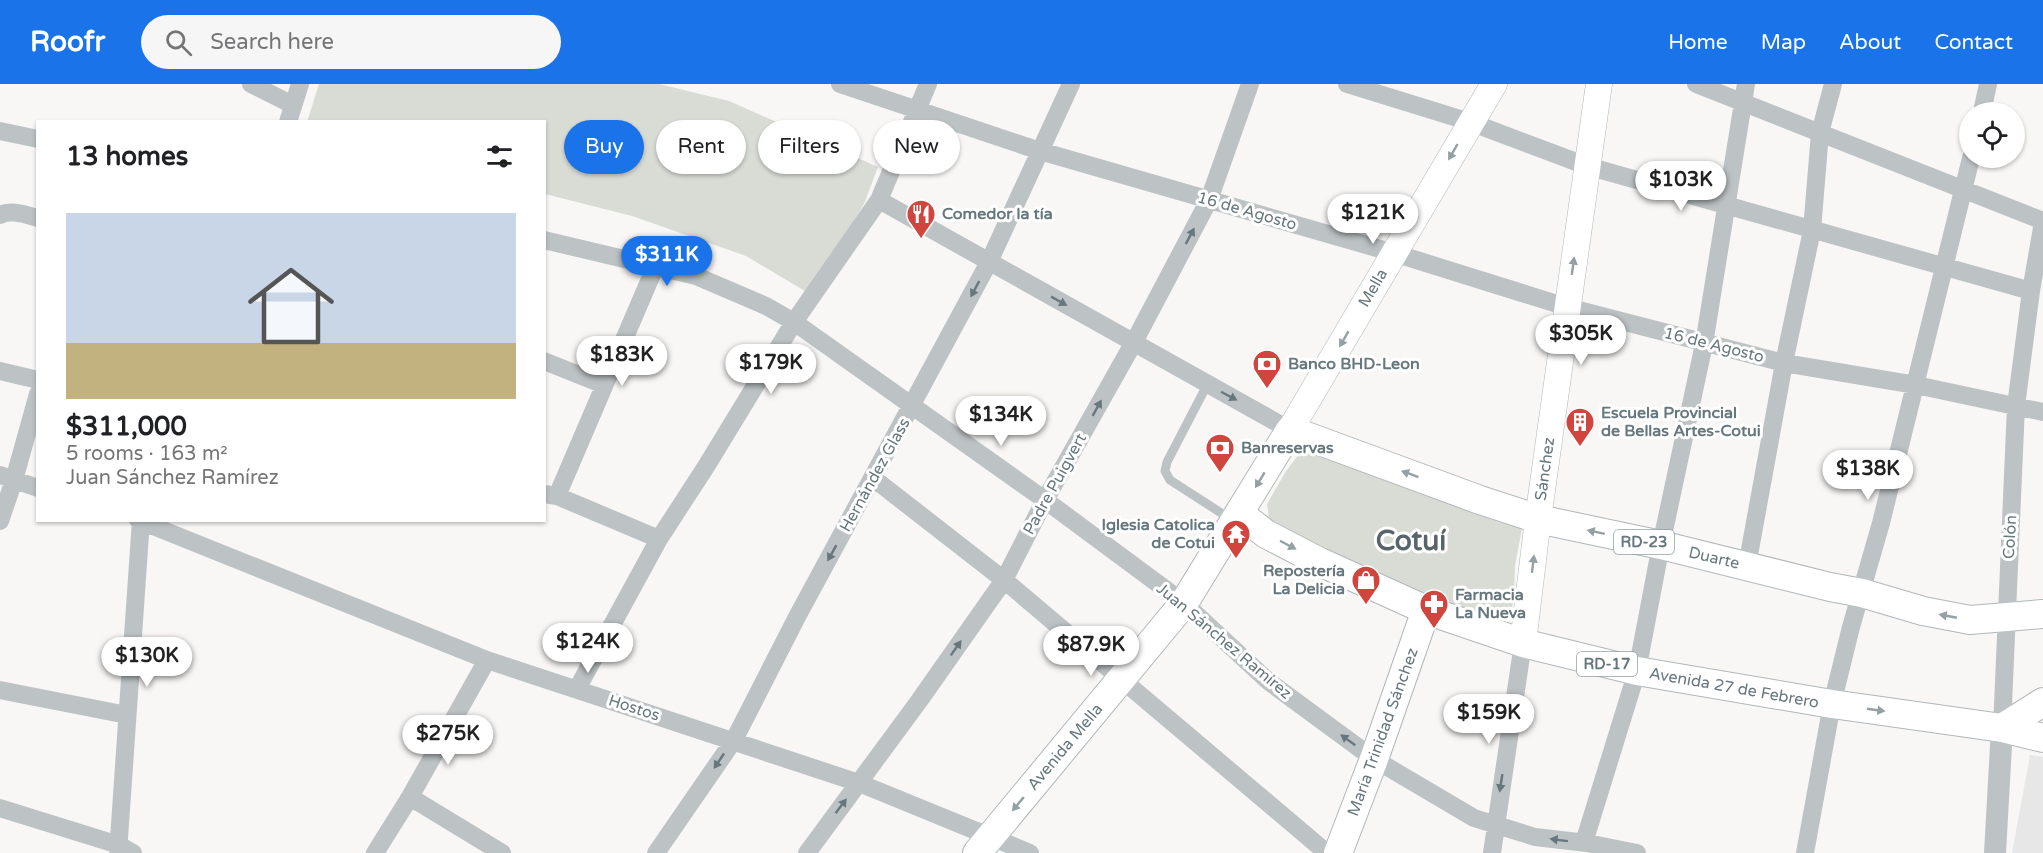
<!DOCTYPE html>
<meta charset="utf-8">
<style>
:root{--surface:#fff;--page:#f6f6f6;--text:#202124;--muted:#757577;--accent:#1a73e8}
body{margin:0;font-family:"Varela Round",sans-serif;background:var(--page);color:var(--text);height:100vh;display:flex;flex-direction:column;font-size:22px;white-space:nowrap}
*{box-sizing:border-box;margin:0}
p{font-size:20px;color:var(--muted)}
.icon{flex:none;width:33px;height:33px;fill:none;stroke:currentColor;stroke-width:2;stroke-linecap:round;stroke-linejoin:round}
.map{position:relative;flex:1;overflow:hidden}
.sheet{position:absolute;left:36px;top:36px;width:510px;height:402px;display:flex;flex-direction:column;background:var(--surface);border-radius:0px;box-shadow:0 2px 4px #0004}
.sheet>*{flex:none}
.top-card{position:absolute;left:564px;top:36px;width:570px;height:54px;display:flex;gap:12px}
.tools{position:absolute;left:1959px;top:18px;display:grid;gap:12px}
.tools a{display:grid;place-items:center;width:66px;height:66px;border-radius:50%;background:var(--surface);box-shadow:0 2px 4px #0004;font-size:30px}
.price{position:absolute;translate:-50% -51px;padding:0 14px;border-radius:21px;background:#fff;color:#222;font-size:20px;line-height:39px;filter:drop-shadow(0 2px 3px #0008)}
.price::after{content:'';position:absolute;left:50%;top:36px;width:18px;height:14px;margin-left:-9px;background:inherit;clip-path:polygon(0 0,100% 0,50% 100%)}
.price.current{background:var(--accent);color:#fff}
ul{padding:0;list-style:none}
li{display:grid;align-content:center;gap:12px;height:318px;padding:0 30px}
li span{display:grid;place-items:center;height:186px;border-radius:0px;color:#555}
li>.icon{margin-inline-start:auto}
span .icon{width:108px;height:108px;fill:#fffc;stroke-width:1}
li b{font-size:26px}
h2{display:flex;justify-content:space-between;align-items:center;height:72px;padding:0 30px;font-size:26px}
.pill{padding:0 21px;border-radius:27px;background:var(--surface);box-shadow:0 2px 4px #0004;font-size:21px;line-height:54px}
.pill.current{background:var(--accent);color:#fff}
header{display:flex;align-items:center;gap:36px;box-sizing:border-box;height:84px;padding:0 30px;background:var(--accent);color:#fff}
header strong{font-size:28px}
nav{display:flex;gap:33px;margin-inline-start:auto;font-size:21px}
.search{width:420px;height:54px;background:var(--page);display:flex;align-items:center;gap:15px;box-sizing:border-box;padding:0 21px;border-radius:33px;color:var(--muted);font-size:22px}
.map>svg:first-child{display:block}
</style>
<header>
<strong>Roofr</strong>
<div class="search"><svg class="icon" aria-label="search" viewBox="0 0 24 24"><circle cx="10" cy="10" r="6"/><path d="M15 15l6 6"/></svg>Search here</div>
<nav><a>Home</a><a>Map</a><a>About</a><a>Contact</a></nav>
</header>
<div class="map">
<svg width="2043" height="769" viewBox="0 0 2043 769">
<rect width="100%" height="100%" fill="#f8f7f6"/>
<path fill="#e6e7e6" d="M 2030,671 L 2043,673 L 2043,769 L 2012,769 Z"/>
<path fill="#d9dcd5" d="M 319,0 L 659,0 L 729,17 L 878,83 L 864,120 L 810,210 L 746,172 L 632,132 L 545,110 L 544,38 L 307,38 Z
M 1306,361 L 1498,438 L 1522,444 L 1515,482 L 1514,515 L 1510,531 C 1481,534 1452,520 1426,510 C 1372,488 1320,462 1269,435 L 1267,420 L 1286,387 Z"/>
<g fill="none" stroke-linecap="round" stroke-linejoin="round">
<g stroke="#b0b7ba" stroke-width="27">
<path id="secondary" d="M 1290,346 L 1494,0
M 1523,559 L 1538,435 L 1599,0"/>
</g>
<g stroke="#b1b7b9" stroke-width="30">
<path id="primary" d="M 1239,429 L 1266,450 L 1320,478 L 1426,526 L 1523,559 L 1637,587 L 1832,620 L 2002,644 L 2043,654
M 2002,644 L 2043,618
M 977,769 L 1184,519 L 1290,346 L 1480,416 L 1538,435 L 1661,461 L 1830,503 L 1862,509 L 1923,527 L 1970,536 L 2043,530
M 1338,769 L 1374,675 L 1426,526"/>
</g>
<path stroke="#bdc3c5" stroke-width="9" d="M 1207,301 L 1167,378 L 1165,387 L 1170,396 L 1232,436"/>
<path stroke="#bdc3c5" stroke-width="18" d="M 251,0 L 293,21
M 840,0 L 1040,67 L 1394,169 L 1567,223 L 1784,279 L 1916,301 L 2043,328
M 1347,0 L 1470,38 L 1587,82 L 2031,207
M 1696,0 L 2043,137
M 1982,28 L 1988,0
M 288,38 L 300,0
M 0,47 L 38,55
M 879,116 L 1290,346
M 0,131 C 11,125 26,131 38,134
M 544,156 L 696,192 L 766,222 L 794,238 L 1045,416 L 1184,519 L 1268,597 L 1374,675 L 1474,734 L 1535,753 L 1587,759 L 1637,769
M 544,277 L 604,301
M 0,287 L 38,296
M 0,391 L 38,404
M 873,394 L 1004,496 L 1327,769
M 544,410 L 557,412 L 659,455
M 557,412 L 656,181
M 138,436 L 487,576 L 859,699 L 1030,769
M 0,437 L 14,396 L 38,310
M 1747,482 L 1784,279 L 1812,146 L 1820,49 L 1833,0
M 577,605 L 659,455 L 707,381 L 794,238 L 879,116 L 928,0
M 0,606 L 127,631
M 2002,644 L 2016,322 L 2031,207 L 2043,138
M 410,713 L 502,769
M 0,724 L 119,761 L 133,769
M 1587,759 L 1586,752 L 1637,587 L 1661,461 L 1704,260 L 1746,0
M 118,769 L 141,436
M 375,769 L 410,713 L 487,576
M 656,769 L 734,656 L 798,531 L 989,178 L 1071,0
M 807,769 L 919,617 L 1004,496 L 1045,416 L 1134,258 L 1209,116 L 1250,0
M 1492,769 L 1523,559
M 1805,769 L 1832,620 L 1851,543 L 1881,439 L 1971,74"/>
<path stroke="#bdc3c5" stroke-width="22" d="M 1995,769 L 2002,644"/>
<use href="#secondary" stroke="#fff" stroke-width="26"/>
<use href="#primary" stroke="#fff" stroke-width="28"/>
</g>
<defs><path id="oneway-solid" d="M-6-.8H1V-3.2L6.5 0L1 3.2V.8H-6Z" transform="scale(1.5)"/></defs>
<g fill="#94a0a4">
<use href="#oneway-solid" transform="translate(1453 68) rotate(120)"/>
<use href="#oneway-solid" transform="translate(1573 182) rotate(-82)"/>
<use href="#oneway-solid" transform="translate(1344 255) rotate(120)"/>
<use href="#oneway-solid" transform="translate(1410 390) rotate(-160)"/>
<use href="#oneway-solid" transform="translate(1260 396) rotate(121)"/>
<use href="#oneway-solid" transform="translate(1596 448) rotate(-168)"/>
<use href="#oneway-solid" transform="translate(1288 461) rotate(28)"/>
<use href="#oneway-solid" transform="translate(1533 480) rotate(-83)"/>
<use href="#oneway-solid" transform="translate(1948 532) rotate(-169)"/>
<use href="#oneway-solid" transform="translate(1876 626) rotate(8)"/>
<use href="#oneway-solid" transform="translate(1018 720) rotate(130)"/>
</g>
<g fill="#66777d">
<use href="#oneway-solid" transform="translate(1190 152) rotate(-62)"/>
<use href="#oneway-solid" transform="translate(975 205) rotate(118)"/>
<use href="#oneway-solid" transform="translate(1059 217) rotate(29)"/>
<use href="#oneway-solid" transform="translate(1229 312) rotate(28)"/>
<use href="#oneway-solid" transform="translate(1097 324) rotate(-61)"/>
<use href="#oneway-solid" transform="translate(832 469) rotate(119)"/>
<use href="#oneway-solid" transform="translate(956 564) rotate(-55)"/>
<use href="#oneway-solid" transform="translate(1348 656) rotate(-144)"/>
<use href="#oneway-solid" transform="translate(719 677) rotate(124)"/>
<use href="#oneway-solid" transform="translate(1501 699) rotate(99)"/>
<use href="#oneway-solid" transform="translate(841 722) rotate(-53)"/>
<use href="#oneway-solid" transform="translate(1559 756) rotate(-173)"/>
</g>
<defs>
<g id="restaurant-pin" transform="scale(1.5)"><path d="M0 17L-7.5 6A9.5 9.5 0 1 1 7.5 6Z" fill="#d0463e" stroke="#fff"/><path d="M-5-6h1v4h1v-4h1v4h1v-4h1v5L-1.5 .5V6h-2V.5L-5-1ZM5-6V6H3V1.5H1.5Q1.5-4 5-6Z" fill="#fff"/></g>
<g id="bank-pin" transform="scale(1.5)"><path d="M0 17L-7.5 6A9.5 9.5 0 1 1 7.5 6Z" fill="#d0463e" stroke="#fff"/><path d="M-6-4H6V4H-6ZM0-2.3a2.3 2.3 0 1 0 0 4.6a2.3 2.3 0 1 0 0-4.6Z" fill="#fff"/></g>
<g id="building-pin" transform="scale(1.5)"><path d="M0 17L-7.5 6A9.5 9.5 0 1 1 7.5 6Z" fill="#d0463e" stroke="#fff"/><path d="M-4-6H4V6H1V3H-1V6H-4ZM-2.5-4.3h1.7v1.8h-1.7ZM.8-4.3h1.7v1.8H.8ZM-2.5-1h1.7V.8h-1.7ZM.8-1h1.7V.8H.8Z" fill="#fff"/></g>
<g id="temple-pin" transform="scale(1.5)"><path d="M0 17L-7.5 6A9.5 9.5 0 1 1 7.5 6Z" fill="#d0463e" stroke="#fff"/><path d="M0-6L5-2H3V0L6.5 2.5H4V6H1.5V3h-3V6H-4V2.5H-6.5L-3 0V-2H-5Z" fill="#fff"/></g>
<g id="shop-pin" transform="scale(1.5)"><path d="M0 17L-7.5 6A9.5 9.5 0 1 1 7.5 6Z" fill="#d0463e" stroke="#fff"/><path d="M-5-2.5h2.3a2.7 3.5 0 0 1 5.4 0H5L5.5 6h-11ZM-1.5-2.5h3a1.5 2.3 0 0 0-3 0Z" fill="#fff"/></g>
<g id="pharmacy-pin" transform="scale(1.5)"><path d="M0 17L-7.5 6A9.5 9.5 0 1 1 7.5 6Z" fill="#d0463e" stroke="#fff"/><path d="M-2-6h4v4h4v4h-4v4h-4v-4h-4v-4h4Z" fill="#fff"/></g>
</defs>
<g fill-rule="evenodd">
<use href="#restaurant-pin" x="921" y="130"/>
<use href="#bank-pin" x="1267" y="280"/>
<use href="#building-pin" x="1580" y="338"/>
<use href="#bank-pin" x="1220" y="364"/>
<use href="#temple-pin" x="1236" y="450"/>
<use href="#shop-pin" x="1366" y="496"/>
<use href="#pharmacy-pin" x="1434" y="520"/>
</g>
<g text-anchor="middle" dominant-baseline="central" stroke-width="6" stroke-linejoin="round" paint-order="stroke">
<g fill="#fff" stroke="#94a0a4" stroke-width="1.5">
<rect x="1614" y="446" width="60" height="24" rx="4.5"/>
<rect x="1577" y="568" width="60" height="24" rx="4.5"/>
</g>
<g font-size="15" font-weight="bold" fill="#66777d">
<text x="1644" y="458">RD-23</text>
<text x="1607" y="580">RD-17</text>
</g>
<g font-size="16" fill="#66777d" stroke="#fff">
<text transform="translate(1247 127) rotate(16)">16 de Agosto</text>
<text transform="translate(1373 204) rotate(-60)">Mella</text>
<text transform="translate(1714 261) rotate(14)">16 de Agosto</text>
<text transform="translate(1545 385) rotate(-82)">Sánchez</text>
<text transform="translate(875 391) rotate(-61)">Hernández Glass</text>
<text transform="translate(1055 400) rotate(-61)">Padre Puigvert</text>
<text transform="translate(2010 453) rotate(-87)">Colón</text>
<text transform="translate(1714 474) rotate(13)">Duarte</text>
<text transform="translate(1224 557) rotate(40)">Juan Sánchez Ramírez</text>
<text transform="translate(1734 604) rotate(10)">Avenida 27 de Febrero</text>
<text transform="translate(634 624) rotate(18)">Hostos</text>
<text transform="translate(1383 648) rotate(-70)">María Trinidad Sánchez</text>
<text transform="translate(1065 663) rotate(-50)">Avenida Mella</text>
</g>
<g font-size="16" font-weight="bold" fill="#66777d" stroke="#fff" text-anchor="start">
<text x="942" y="130">Comedor la tía</text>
<text x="1288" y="280">Banco BHD-Leon</text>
<text x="1601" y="329">Escuela Provincial<tspan x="1601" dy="18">de Bellas Artes-Cotui</tspan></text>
<text x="1241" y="364">Banreservas</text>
<text x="1215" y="441" text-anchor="end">Iglesia Catolica<tspan x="1215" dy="18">de Cotui</tspan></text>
<text x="1345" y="487" text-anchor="end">Repostería<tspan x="1345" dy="18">La Delicia</tspan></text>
<text x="1455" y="511">Farmacia<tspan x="1455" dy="18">La Nueva</tspan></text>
</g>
<g font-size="28" font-weight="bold" fill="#576469" stroke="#fff">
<text x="1411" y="457">Cotuí</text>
</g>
</g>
</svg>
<div class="tools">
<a><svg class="icon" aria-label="locate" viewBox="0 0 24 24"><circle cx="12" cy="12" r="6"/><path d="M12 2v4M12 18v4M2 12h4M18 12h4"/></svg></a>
</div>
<b class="price" style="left:1681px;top:128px">$103K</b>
<b class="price" style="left:1373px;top:161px">$121K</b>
<b class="price current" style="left:667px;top:203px">$311K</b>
<b class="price" style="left:1581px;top:282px">$305K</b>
<b class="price" style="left:622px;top:303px">$183K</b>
<b class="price" style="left:771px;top:311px">$179K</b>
<b class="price" style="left:1001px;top:363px">$134K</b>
<b class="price" style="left:1868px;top:417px">$138K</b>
<b class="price" style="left:588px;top:590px">$124K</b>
<b class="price" style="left:1091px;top:593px">$87.9K</b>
<b class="price" style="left:147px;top:604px">$130K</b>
<b class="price" style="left:1489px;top:661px">$159K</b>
<b class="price" style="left:448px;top:682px">$275K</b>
<div class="top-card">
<a class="pill current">Buy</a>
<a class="pill">Rent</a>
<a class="pill">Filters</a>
<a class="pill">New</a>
</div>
<section class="sheet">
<h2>13 homes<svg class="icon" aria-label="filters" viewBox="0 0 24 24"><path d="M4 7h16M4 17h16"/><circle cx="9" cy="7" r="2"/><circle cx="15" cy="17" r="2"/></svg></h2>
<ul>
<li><span style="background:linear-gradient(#c9d6e8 70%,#c2b280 0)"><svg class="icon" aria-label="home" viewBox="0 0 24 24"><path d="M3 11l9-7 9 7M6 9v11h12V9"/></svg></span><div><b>$311,000</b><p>5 rooms · 163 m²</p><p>Juan Sánchez Ramírez</p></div></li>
</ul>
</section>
</div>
